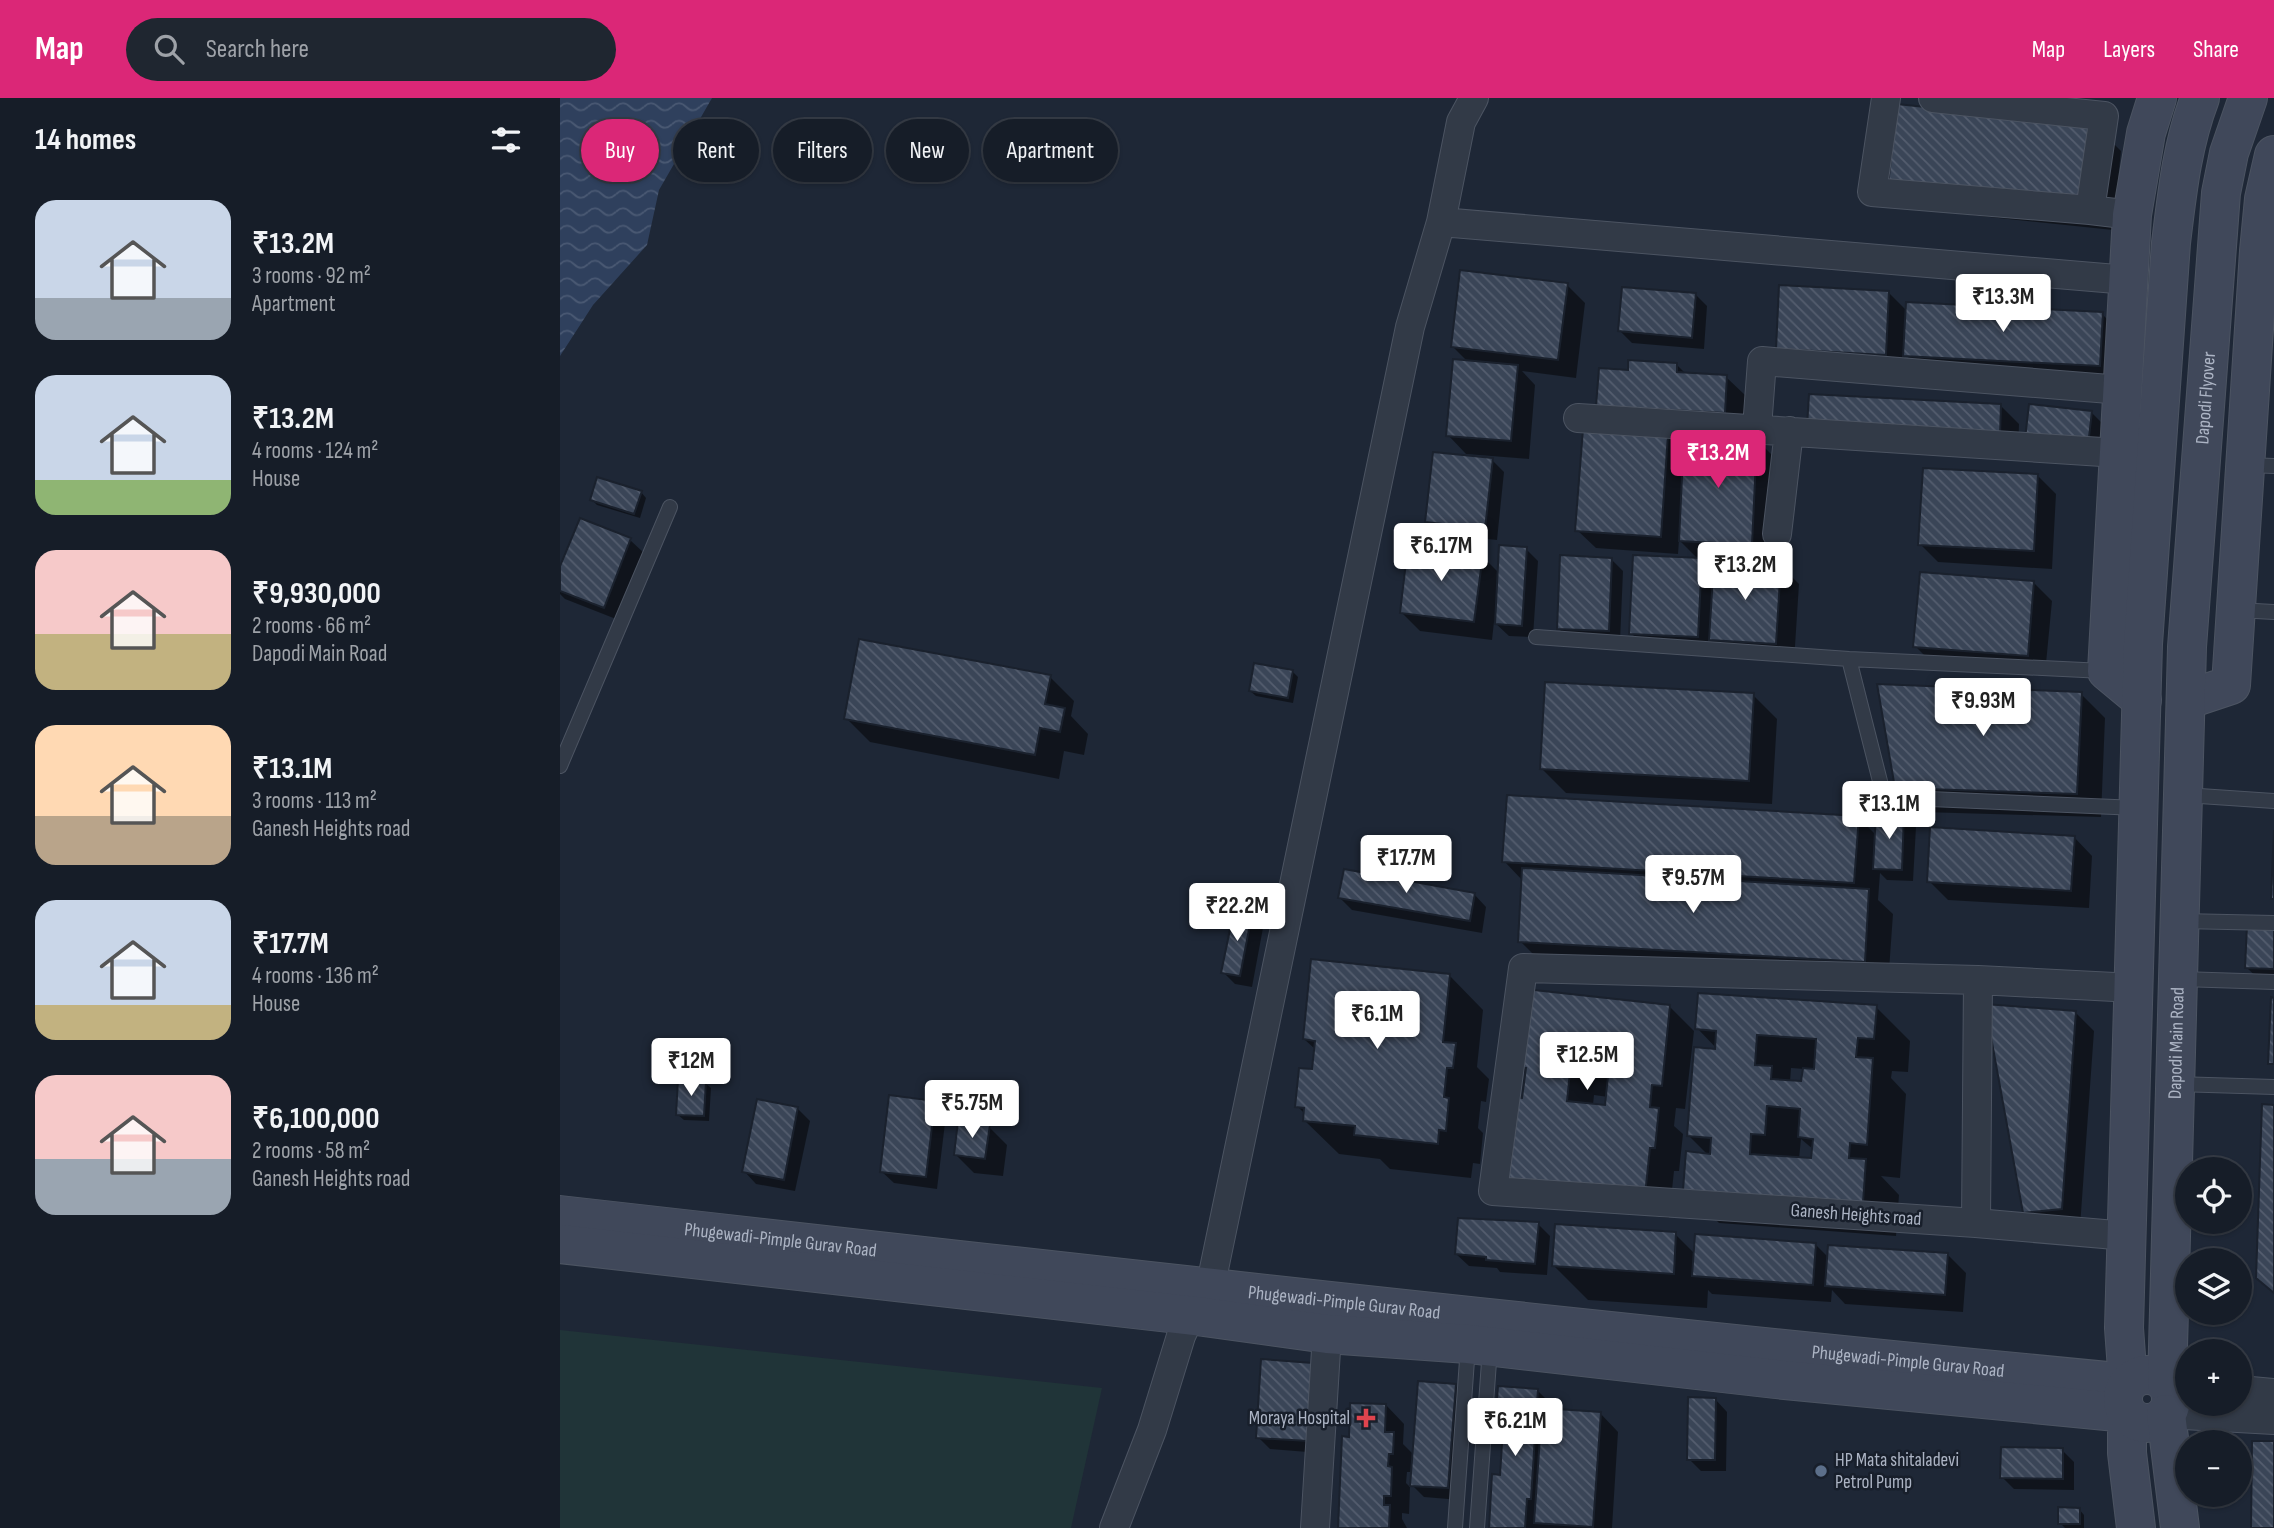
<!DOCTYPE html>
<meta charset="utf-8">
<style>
:root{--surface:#161d28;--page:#1f2630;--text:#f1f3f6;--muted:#9ea2a8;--line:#353b45;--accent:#db2777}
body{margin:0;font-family:"Sofia Sans Condensed",sans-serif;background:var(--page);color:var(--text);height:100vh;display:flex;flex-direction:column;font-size:26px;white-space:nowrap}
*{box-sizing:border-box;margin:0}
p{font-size:23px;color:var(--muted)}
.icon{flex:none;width:38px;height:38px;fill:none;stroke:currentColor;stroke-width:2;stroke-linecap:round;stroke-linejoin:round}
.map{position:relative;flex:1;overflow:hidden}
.sheet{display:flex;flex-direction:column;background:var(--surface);width:560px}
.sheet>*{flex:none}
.top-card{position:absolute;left:21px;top:21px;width:665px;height:63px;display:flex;gap:14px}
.fabs{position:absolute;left:1615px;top:1059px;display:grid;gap:14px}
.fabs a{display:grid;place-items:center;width:77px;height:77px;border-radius:50%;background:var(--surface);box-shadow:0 2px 5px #0004,0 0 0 2px var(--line);font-size:35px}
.price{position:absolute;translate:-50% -60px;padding:0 16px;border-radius:7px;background:#fff;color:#222;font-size:23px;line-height:46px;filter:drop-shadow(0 2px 4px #0008)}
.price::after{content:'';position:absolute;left:50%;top:42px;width:21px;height:16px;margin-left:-10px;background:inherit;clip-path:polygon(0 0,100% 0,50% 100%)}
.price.current{background:var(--accent);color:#fff}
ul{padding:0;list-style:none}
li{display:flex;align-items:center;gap:21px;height:175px;padding:0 35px}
li span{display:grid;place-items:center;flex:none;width:196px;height:140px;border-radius:21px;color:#555}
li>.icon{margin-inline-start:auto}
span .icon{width:84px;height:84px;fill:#fffc;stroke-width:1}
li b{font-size:30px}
h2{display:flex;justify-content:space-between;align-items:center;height:84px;padding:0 35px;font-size:30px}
.tag{padding:0 24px;border-radius:32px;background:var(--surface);box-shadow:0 2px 5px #0004,0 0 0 2px var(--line);font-size:24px;line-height:63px}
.tag.current{background:var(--accent);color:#fff}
header{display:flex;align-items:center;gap:42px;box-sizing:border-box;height:98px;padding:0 35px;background:var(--accent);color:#fff}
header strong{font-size:33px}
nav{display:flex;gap:38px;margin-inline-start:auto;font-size:24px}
.search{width:490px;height:63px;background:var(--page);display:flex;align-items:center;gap:18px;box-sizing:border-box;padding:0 24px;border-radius:38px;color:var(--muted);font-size:26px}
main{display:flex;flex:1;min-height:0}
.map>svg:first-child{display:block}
</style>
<header>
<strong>Map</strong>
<div class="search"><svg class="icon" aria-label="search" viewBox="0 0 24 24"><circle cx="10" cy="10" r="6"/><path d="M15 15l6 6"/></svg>Search here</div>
<nav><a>Map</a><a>Layers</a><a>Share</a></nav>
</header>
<main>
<section class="sheet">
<h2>14 homes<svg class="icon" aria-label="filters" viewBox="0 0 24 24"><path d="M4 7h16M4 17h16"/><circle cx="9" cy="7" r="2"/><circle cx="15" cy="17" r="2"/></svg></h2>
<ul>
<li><span style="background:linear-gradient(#c9d6e8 70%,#9aa5b1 0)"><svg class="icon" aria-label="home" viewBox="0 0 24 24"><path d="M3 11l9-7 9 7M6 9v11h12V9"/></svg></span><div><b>₹13.2M</b><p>3 rooms · 92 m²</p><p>Apartment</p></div></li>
<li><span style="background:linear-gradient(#c9d6e8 75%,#8fb573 0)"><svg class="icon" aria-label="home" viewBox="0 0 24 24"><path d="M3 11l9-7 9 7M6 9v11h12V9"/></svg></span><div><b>₹13.2M</b><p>4 rooms · 124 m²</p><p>House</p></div></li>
<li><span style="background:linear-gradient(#f6c9c9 60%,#c2b280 0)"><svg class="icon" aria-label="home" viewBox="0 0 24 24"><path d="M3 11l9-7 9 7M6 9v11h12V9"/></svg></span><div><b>₹9,930,000</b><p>2 rooms · 66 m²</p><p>Dapodi Main Road</p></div></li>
<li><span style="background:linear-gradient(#ffd9b3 65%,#b9a48a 0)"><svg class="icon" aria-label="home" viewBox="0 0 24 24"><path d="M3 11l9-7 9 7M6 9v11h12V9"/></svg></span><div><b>₹13.1M</b><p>3 rooms · 113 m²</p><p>Ganesh Heights road</p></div></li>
<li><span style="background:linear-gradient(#c9d6e8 75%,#c2b280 0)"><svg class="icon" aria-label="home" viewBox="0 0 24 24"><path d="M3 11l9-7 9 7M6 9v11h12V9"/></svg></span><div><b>₹17.7M</b><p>4 rooms · 136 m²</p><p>House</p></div></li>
<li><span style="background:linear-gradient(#f6c9c9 60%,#9aa5b1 0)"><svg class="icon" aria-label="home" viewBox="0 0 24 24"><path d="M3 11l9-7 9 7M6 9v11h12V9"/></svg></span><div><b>₹6,100,000</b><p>2 rooms · 58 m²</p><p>Ganesh Heights road</p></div></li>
</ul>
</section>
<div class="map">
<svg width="1714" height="1430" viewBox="0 0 1714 1430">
<defs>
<pattern id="water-waves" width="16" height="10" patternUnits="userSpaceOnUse" patternTransform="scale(1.75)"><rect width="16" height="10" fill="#2f405d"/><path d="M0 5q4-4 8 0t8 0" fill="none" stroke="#4a5973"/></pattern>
<pattern id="building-back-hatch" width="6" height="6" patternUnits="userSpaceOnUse" patternTransform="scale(1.75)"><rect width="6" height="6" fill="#3a4557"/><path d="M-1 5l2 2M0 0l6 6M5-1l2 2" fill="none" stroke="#545d6e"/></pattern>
</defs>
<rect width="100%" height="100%" fill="#1e2736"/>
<path fill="#203438" d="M 0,1232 L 542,1290 L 511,1430 L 0,1430 Z"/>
<path fill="url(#water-waves)" d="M 0,0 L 152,0 L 99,92 L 87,147 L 33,207 L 0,258 Z"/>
<path fill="#0007" fill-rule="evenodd" d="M 1537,29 L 1561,53 L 1553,132 L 1354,111 Z
M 1007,187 L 1025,205 L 1016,280 L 962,273 L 975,287 L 969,361 L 906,356 L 888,337 L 908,264 L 892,248 Z
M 1329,195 L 1348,214 L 1542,216 L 1560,234 L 1558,286 L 1363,275 L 1345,256 L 1343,275 L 1218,250 Z
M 1135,196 L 1147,208 L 1144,251 L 1072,245 L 1060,233 Z
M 1116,266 L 1127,277 L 1166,279 L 1185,297 L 1183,332 L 1197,342 L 1215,360 L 1209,467 L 1221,468 L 1239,486 L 1234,564 L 1169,560 L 1156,547 L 1089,553 L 1071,535 L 1139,462 L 1119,442 L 1118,456 L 1036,450 L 1017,432 L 1107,338 L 1125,356 L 1126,335 L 1069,273 ZM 1141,461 L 1156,462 L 1155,475 Z
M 1470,307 L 1531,314 L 1543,326 L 1540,359 Z
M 1441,308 L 1459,326 L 1458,355 L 1248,327 Z
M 932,362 L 944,374 L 937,442 L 879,436 L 867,423 Z
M 1478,378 L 1496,396 L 1492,471 L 1378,464 L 1360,446 Z
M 81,394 L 86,400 L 80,420 L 37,407 L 32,402 Z
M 20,422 L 70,442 L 83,454 L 56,521 L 5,501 L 0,496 L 0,473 Z
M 966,451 L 978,463 L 973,539 L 949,538 L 934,524 L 932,542 L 860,533 L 842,515 L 922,458 L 939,475 Z
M 1051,461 L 1063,473 L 1060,544 L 1011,543 L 999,531 Z
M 1474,485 L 1492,503 L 1485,576 L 1373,566 L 1355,548 Z
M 732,573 L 738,579 L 733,605 L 696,598 L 690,593 Z
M 490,579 L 514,603 L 511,618 L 528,636 L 524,657 L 504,653 L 499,681 L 310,644 L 286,620 Z
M 1521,596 L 1545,620 L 1541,719 L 1361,714 L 1337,689 Z
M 1193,597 L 1217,621 L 1212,706 L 1006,695 L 982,671 Z
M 1344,717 L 1356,729 L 1353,783 L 1327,782 L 1320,775 L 1318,802 L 1333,816 L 1328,887 L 984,867 L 960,843 L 963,783 L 944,763 L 1298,719 L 1317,738 Z
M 1514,739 L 1532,758 L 1529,810 L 1388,802 L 1369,783 Z
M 914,796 L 926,809 L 922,835 L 792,812 L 780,800 Z
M 691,817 L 703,830 L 692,889 L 675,886 L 663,874 Z
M 1714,830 L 1714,888 L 1706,888 L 1687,870 Z
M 889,877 L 923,912 L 917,969 L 929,981 L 926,1004 L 921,1003 L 918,1030 L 923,1035 L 920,1066 L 913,1065 L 911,1080 L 830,1071 L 820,1061 L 779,1056 L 744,1022 L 745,1016 L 737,1008 L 754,973 L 756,952 L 744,941 Z
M 1110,909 L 1134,933 L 1125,1011 L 1116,1010 L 1114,1028 L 1123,1036 L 1119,1073 L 1114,1073 L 1109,1120 L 970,1105 L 963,1002 L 967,977 L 958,969 ZM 1034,997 L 1048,999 L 1047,1009 L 1033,1007 Z
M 1316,909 L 1350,943 L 1348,974 L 1332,973 L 1331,980 L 1346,996 L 1340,1080 L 1321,1078 L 1339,1097 L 1336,1138 L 1159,1125 L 1125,1091 L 1148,1057 L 1129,1038 L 1159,953 L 1137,930 ZM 1231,970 L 1244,971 L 1243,985 L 1230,984 ZM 1241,1041 L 1254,1052 L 1253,1062 L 1239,1061 Z
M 1516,915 L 1534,933 L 1520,1129 L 1483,1133 L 1465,1115 Z
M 145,985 L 151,990 L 149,1023 L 124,1022 L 118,1017 Z
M 374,1004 L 386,1017 L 377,1091 L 334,1085 L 321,1073 Z
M 238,1011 L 250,1023 L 235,1093 L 196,1086 L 184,1073 Z
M 429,1029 L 447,1047 L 443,1078 L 414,1075 L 396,1057 Z
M 978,1126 L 990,1138 L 987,1177 L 940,1174 L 937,1170 L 909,1168 L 896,1156 Z
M 1115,1136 L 1135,1156 L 1255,1146 L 1269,1160 L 1387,1156 L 1406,1175 L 1403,1214 L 1285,1206 L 1272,1192 L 1271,1204 L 1152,1196 L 1148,1192 L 1147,1210 L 1028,1202 L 994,1168 Z
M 703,1263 L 760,1355 L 710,1351 L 698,1339 Z
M 895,1287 L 907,1300 L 900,1402 L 864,1399 L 852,1387 L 853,1374 L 847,1374 L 846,1385 L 850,1389 L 849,1416 L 842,1415 L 842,1421 L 847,1430 L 780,1430 L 790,1340 L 826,1307 L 844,1326 L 843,1346 L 854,1357 Z
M 978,1293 L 996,1311 L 1040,1315 L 1058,1334 L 1052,1430 L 930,1430 L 941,1379 L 945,1320 L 938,1313 Z
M 1155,1301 L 1167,1314 L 1166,1373 L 1141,1373 L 1129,1361 Z
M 1502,1352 L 1514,1364 L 1514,1392 L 1454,1391 L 1442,1379 Z
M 1519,1411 L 1524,1417 L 1524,1430 L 1505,1430 L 1500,1425 Z"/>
<path fill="url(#building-back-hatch)" stroke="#1a212d" stroke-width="2" fill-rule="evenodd" d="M 1337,6 L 1537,27 L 1529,108 L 1328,87 Z
M 900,172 L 1008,185 L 998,262 L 891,249 Z
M 1219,187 L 1329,193 L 1326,257 L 1216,251 Z
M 1062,189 L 1136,195 L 1132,240 L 1058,233 Z
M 1346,204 L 1543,214 L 1540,268 L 1343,258 Z
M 893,261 L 958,267 L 951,343 L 886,338 Z
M 1068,262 L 1117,265 L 1117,274 L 1167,277 L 1165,315 L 1036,308 L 1039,270 L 1068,272 Z
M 1249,296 L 1441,306 L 1440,338 L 1247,328 Z
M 1469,306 L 1532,313 L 1528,348 L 1465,341 Z
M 1023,331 L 1108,337 L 1101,439 L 1015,433 Z
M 1124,336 L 1197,340 L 1192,447 L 1119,443 Z
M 873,354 L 933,360 L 925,431 L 865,424 Z
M 1363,370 L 1478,376 L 1474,453 L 1358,447 Z
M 37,379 L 82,393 L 74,416 L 30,402 Z
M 20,420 L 71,440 L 44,510 L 0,493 L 0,468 Z
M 848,447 L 923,456 L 914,524 L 840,515 Z
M 939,447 L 967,449 L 962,528 L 935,526 Z
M 1000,457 L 1052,460 L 1049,533 L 997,531 Z
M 1073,457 L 1142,460 L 1138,539 L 1069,536 Z
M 1154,462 L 1221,466 L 1216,546 L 1149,542 Z
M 1360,474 L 1474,483 L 1468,558 L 1353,549 Z
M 299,541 L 491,577 L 485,606 L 505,610 L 500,634 L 480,630 L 475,657 L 284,621 Z
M 694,565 L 733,572 L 728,600 L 689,593 Z
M 985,584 L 1194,595 L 1189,683 L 980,671 Z
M 1317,586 L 1522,594 L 1517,696 L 1335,690 Z
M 947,697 L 1299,718 L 1294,785 L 942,764 Z
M 1316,714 L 1344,715 L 1342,772 L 1313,771 Z
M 1370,729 L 1515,738 L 1511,793 L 1367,784 Z
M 1714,732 L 1714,801 L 1711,801 Z
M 962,770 L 1309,791 L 1305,864 L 958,844 Z
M 784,771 L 915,795 L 910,823 L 778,800 Z
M 674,812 L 692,816 L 680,878 L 661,875 Z
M 1687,827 L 1714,828 L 1714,871 L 1685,870 Z
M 751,861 L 890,876 L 883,944 L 896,945 L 893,970 L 887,970 L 884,999 L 889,1000 L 886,1033 L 879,1032 L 878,1046 L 794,1037 L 795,1028 L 743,1023 L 744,1010 L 735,1009 L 739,970 L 752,971 L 755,943 L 743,941 Z
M 965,891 L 1110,907 L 1102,988 L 1092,987 L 1090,1009 L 1099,1010 L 1095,1050 L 1090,1050 L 1085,1097 L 944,1082 L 953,999 L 962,1000 L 966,970 L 956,969 ZM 1010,974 L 1048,978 L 1045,1007 L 1007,1003 Z
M 1138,895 L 1317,907 L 1314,941 L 1298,940 L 1296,959 L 1313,960 L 1307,1047 L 1290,1045 L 1289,1060 L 1306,1061 L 1303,1105 L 1123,1092 L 1126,1053 L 1150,1056 L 1151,1040 L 1127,1038 L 1134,949 L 1155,951 L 1156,933 L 1135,931 ZM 1197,937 L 1256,941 L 1254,971 L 1243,970 L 1241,983 L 1211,981 L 1212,968 L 1195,967 ZM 1207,1008 L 1240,1011 L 1238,1039 L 1253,1041 L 1251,1060 L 1190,1056 L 1191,1036 L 1205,1037 Z
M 1711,899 L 1714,900 L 1714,966 L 1708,966 Z
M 1425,906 L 1516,913 L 1502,1111 L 1463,1115 Z
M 118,981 L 146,983 L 144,1018 L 116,1017 Z
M 329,997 L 375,1003 L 366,1079 L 320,1074 Z
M 197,1001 L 238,1009 L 224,1082 L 182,1074 Z
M 1702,1006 L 1714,1007 L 1714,1195 L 1696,1180 Z
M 398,1023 L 430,1027 L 425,1061 L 394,1057 Z
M 898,1120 L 979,1124 L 975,1166 L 926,1162 L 926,1159 L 895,1156 Z
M 995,1126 L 1116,1134 L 1114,1176 L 992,1168 Z
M 1135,1136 L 1256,1145 L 1253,1187 L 1132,1178 Z
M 1268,1147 L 1388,1155 L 1385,1197 L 1265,1188 Z
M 701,1261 L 753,1265 L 748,1343 L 696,1340 Z
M 858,1283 L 896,1286 L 888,1390 L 850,1388 Z
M 938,1288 L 978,1291 L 971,1401 L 967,1401 L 965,1430 L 929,1430 L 932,1376 L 940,1377 L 944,1314 L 936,1314 Z
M 1128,1299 L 1156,1300 L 1155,1362 L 1127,1362 Z
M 790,1305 L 826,1306 L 825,1334 L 834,1334 L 833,1356 L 829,1356 L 828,1368 L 832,1369 L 831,1398 L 824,1398 L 824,1407 L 830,1407 L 829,1430 L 778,1430 L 782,1338 L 789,1339 Z
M 982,1310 L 1041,1314 L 1033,1429 L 974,1425 Z
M 1692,1343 L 1714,1343 L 1714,1430 L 1691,1430 Z
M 1441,1349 L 1503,1350 L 1503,1381 L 1440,1380 Z
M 1498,1409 L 1520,1410 L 1520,1426 L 1498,1426 Z"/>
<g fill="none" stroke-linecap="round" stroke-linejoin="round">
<g stroke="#4c5462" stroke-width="16">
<path id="lane" d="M 1687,367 L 1714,368
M 1677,512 L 1714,514
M 976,539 L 1289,561 L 1544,573
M 1289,561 L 1324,699 L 1578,710
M 0,668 L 110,409
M 1625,697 L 1714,703
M 1621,823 L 1714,825
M 1621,881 L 1714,884
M 1616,986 L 1714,989
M 895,1430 L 908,1248
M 917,1430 L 930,1250"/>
</g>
<g stroke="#4c5462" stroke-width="30">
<path id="street" d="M 1326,0 L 1312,94 L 1530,112 L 1572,117
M 1373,0 L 1544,18 L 1530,112
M 881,124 L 1568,182
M 1018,320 L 1558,355
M 1197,330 L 1202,263 L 1562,292
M 1217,436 L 1229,333
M 1418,882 L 1416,1125 L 933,1093 L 963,870 L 1418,882 L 1574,890
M 1416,1125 L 1567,1138
M 1680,1292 L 1714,1295
M 1606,1316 L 1714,1322
M 554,1430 L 592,1332 L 621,1238 L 627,1225 L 644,1219 L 850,229 L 881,124 L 901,24 L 914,0
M 755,1430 L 767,1236"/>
</g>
<g stroke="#4c5462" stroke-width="40">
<g id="secondary">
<path d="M 1582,602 L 1547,573 L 1572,117 L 1586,35 L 1597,0"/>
<path d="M 1626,602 L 1671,587 L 1699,153 L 1704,101 L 1714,57"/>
<path id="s1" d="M 0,1117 C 522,1176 1045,1235 1568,1285 L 1564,1230 L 1583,546 L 1611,145 C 1617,96 1622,47 1640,0"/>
<path d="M 0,1146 L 644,1219 L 767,1236 L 908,1246 L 1215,1281 L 1567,1315 L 1567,1355 L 1576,1430"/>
<circle cx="1587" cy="1301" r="24"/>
<path id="s2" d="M 1607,1286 L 1627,549 L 1661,95 L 1669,55 L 1688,0"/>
<path d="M 1606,1316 L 1620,1430"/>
</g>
</g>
<use href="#lane" stroke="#323a47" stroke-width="14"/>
<use href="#street" stroke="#323a47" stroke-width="28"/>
<use href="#secondary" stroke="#40485a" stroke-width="38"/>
</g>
<path fill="#e0444e" stroke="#181f2b" stroke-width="2.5" d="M802.5 1309.5h7v7h7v7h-7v7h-7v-7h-7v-7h7z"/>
<circle fill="#5c6f8a" stroke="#181f2b" stroke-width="2.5" cx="1261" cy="1373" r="7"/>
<g text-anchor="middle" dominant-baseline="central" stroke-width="5" stroke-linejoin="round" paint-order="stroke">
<g font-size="19" fill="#acb4c4" stroke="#181f2b">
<text stroke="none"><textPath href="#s2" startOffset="987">Dapodi Flyover</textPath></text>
<text stroke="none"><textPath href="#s2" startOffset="341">Dapodi Main Road</textPath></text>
<text transform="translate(1296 1117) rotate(4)">Ganesh Heights road</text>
<text stroke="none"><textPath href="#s1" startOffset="222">Phugewadi-Pimple Gurav Road</textPath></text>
<text stroke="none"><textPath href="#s1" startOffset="789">Phugewadi-Pimple Gurav Road</textPath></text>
<text stroke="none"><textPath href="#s1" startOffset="1356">Phugewadi-Pimple Gurav Road</textPath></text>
</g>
<g font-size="19" fill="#acb4c4" stroke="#181f2b" text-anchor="end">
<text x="790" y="1320">Moraya Hospital</text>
<text x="1275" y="1362" text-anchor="start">HP Mata shitaladevi<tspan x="1275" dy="22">Petrol Pump</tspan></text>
</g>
</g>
</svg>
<div class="fabs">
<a><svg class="icon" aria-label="locate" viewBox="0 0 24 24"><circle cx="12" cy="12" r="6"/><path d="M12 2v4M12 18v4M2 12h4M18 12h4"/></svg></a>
<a><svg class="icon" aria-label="layers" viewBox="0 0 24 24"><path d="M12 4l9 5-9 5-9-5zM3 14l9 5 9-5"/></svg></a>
<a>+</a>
<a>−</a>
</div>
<b class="price" style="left:1443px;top:236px">₹13.3M</b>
<b class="price current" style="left:1158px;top:392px">₹13.2M</b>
<b class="price" style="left:881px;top:485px">₹6.17M</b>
<b class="price" style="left:1185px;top:504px">₹13.2M</b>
<b class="price" style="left:1423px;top:640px">₹9.93M</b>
<b class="price" style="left:1329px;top:743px">₹13.1M</b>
<b class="price" style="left:846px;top:797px">₹17.7M</b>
<b class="price" style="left:1133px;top:817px">₹9.57M</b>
<b class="price" style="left:677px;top:845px">₹22.2M</b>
<b class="price" style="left:817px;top:953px">₹6.1M</b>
<b class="price" style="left:1027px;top:994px">₹12.5M</b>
<b class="price" style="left:131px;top:1000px">₹12M</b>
<b class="price" style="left:412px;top:1042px">₹5.75M</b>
<b class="price" style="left:955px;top:1360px">₹6.21M</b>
<div class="top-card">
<a class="tag current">Buy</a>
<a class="tag">Rent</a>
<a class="tag">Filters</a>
<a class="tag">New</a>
<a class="tag">Apartment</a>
</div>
</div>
</main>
